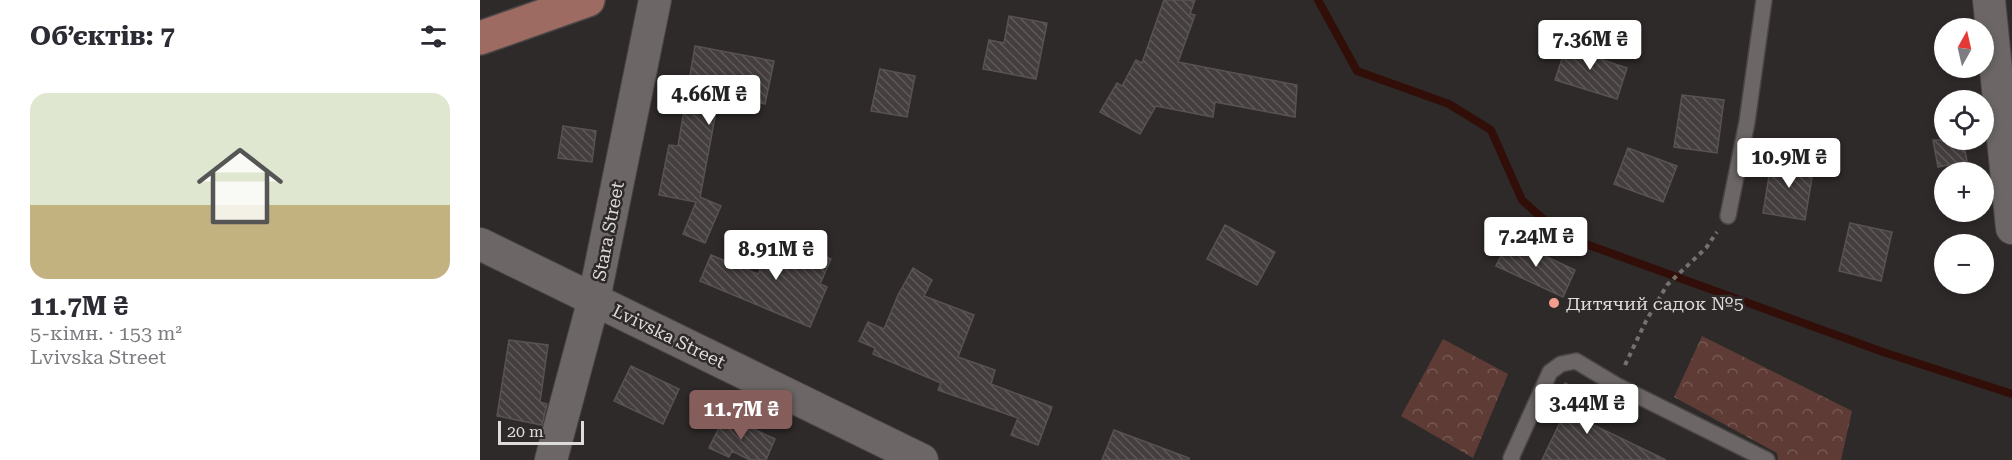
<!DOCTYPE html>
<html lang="uk">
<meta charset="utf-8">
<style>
:root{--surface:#fff;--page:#f2f2f3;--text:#2b2b33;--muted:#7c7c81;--line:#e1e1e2;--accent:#855e5c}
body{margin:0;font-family:"Roboto Serif",serif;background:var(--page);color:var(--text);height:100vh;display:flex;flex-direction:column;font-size:22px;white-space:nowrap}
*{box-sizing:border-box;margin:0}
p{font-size:20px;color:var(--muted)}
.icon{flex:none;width:33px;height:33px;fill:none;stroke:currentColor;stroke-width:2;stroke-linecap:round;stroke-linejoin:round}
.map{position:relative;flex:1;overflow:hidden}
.panel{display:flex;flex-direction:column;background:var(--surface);width:480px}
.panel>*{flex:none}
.needle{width:39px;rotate:8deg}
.tools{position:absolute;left:1454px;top:18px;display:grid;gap:12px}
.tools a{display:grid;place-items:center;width:60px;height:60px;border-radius:50%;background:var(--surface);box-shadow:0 3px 9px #0003;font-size:30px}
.scale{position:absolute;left:18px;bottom:15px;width:86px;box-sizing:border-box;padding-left:6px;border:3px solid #dedbdb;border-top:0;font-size:16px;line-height:21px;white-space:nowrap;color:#dedbdb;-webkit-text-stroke:4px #2e2a29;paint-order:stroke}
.price{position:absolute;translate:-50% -51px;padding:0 14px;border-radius:6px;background:#fff;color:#222;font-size:20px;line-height:39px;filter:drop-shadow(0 2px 3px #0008)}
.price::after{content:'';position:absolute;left:50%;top:36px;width:18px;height:14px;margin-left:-9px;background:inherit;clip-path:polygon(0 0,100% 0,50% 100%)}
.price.selected{background:var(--accent);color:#fff}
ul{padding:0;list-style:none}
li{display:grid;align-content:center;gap:12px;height:318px;padding:0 30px}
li+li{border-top:2px solid var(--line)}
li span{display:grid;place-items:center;height:186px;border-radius:18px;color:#555}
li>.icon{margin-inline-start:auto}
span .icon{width:108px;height:108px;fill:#fffc;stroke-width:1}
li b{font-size:26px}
h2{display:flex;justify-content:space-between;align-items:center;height:72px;padding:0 30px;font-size:26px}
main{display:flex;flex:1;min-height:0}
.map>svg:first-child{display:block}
</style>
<main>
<section class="panel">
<h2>Об’єктів: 7<svg class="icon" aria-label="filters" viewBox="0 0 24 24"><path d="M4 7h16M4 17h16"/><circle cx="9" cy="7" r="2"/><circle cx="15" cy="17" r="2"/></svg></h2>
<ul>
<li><span style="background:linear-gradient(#dfe7d0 60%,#c2b280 0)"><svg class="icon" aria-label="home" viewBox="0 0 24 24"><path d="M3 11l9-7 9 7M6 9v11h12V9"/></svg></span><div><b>11.7M ₴</b><p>5-кімн. · 153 m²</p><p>Lvivska Street</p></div></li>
</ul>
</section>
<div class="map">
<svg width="1532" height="460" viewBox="0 0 1532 460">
<defs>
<pattern id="forest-crowns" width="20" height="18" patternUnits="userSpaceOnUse" patternTransform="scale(1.5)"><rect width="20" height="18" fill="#5e3c35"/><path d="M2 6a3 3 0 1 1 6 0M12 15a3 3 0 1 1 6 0" fill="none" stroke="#755852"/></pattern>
<pattern id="building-back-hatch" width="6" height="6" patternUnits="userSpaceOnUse" patternTransform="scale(1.5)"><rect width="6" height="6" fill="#443f3e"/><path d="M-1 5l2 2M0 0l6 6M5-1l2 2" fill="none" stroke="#5f5a59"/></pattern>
</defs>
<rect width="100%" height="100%" fill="#2e2a29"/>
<path fill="url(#forest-crowns)" d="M 1222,336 L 1372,411 L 1361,460 L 1298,460 L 1297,453 L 1194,397 Z
M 963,339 L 1028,374 L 993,458 L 921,416 Z"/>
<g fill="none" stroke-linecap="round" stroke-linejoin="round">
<path stroke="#320e09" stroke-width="8" d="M 838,0 L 877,71 L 969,104 L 1011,130 L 1042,200 L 1081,235 L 1403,352 L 1532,394"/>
</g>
<path fill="url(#building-back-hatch)" stroke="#585352" stroke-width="1.5" d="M 684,0 L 715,0 L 710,14 L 715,15 L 698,62 L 817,85 L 815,117 L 735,102 L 733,117 L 676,106 L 660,134 L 620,112 L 637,83 L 642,86 L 656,60 L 662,63 Z
M 529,16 L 567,23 L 556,79 L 503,69 L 509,40 L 524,43 Z
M 1089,38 L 1114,46 L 1111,56 L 1147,68 L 1137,99 L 1075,80 Z
M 215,46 L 294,61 L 285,104 L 239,96 L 220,197 L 241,206 L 225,243 L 203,234 L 216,202 L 179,195 L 189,145 L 198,146 Z
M 400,69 L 435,76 L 427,117 L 391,111 Z
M 1202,95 L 1244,100 L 1237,153 L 1194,147 Z
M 83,126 L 116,131 L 112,162 L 78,158 Z
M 1453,140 L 1483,140 L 1487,161 L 1458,167 Z
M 1148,148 L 1197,166 L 1183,202 L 1134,184 Z
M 1292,158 L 1334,165 L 1325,220 L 1283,213 Z
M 1370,223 L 1412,232 L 1401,281 L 1359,271 Z
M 745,225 L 795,252 L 777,285 L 727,259 Z
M 295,235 L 351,259 L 340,284 L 347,287 L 330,327 L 220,281 L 231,255 L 278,274 Z
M 1029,239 L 1095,270 L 1083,297 L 1016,266 Z
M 433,268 L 452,280 L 444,296 L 494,315 L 478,357 L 515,370 L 511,384 L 572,407 L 558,445 L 531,435 L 538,418 L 458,390 L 461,383 L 393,354 L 395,348 L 379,341 L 388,322 L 404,329 L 418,295 Z
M 29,340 L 68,345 L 60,402 L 67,404 L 62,425 L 17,416 Z
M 151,366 L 199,389 L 183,424 L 134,401 Z
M 1085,383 L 1112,396 L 1101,419 L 1186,460 L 1062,460 L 1083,416 L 1072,411 Z
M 245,416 L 295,439 L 286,460 L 270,460 L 252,451 L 249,457 L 229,448 Z
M 634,430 L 709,458 L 709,460 L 622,460 Z"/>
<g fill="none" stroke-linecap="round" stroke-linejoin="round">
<g stroke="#4a4646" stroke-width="18">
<path id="lane" d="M 1248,216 L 1267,122 L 1284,0
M 1032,460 L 1031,458 L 1070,372 L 1081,364 L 1096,361 L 1136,385 L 1287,460"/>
</g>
<g stroke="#4a4646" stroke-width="34">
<path id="street" d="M 1509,0 L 1532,228
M 0,244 L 442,460
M 71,460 L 114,299 L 175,0"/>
</g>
<g stroke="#4a4646" stroke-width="36">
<path id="primary" d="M 0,38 L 108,0"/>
</g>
<path stroke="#747170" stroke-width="4" stroke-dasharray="4.5 4.5" stroke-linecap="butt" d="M 1145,365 L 1166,321 L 1187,285 L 1226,248 L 1237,232"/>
<use href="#lane" stroke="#6c6766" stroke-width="15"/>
<use href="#street" stroke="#6c6766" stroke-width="32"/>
<use href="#primary" stroke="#9d6b62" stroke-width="33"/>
</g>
<circle fill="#f49d8d" stroke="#2e2a29" stroke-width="2" cx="1074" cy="303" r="6"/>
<g text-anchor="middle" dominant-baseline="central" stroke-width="5" stroke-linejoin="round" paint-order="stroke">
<g font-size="18" fill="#dedbdb" stroke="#2e2a29">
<text transform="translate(128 231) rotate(-79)">Stara Street</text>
<text transform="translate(189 336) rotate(26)">Lvivska Street</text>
</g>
<g font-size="18" fill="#dedbdb" stroke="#2e2a29" text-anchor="start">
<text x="1086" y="303">Дитячий садок №5</text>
</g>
</g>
</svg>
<div class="tools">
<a><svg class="needle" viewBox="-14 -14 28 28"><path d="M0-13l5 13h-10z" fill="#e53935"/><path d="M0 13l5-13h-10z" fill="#7c7c81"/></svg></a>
<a><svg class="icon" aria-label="locate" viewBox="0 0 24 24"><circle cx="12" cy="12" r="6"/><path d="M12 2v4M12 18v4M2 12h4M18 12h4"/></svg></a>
<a>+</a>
<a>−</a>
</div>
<div class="scale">20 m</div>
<b class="price" style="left:1110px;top:71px">7.36M ₴</b>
<b class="price" style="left:229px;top:126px">4.66M ₴</b>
<b class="price" style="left:1309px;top:189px">10.9M ₴</b>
<b class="price" style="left:1056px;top:268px">7.24M ₴</b>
<b class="price" style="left:296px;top:281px">8.91M ₴</b>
<b class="price" style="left:1107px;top:435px">3.44M ₴</b>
<b class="price selected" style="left:261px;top:441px">11.7M ₴</b>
</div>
</main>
